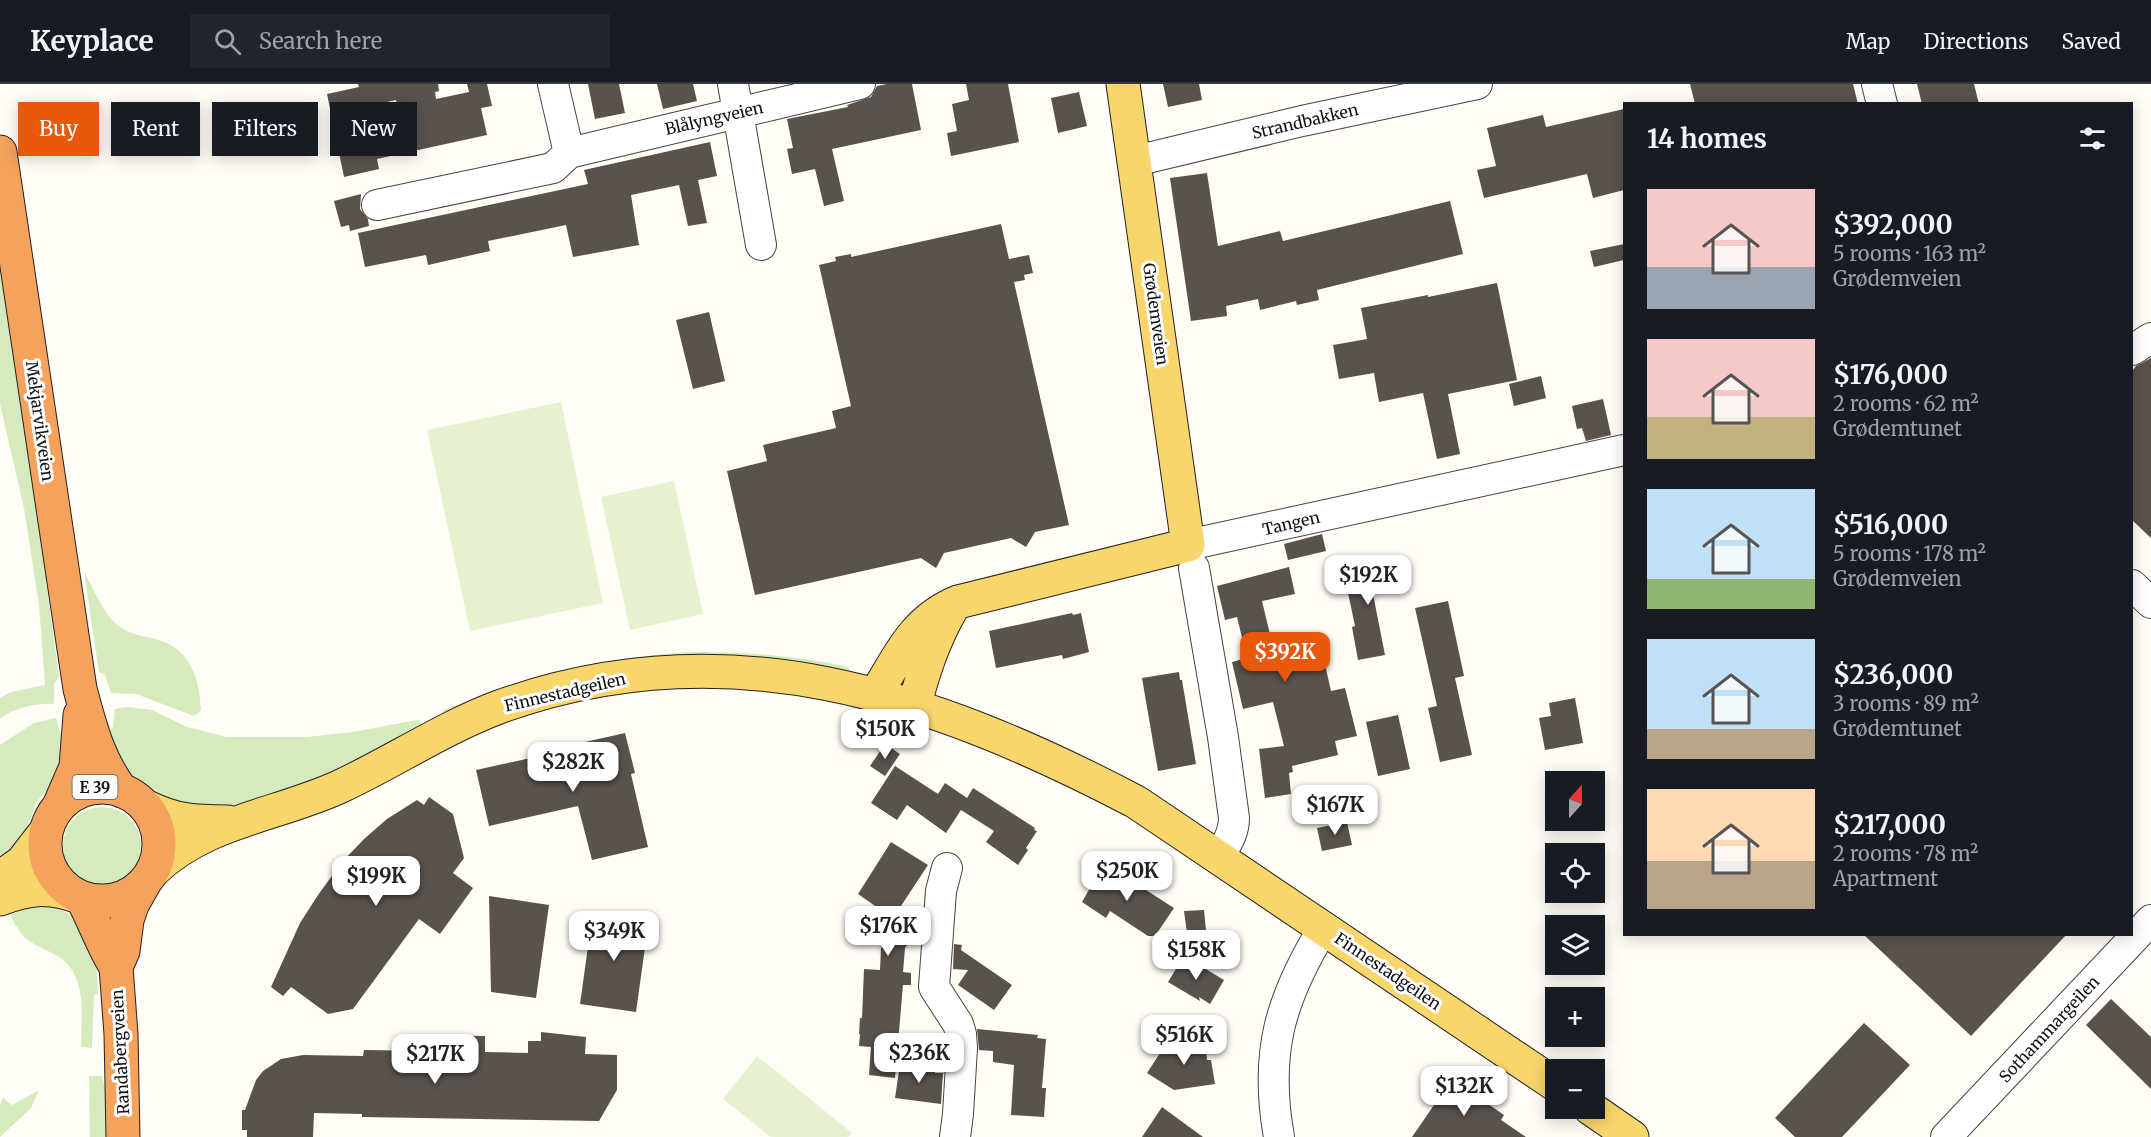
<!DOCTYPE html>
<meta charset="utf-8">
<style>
:root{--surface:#171b24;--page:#20242c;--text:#f1f3f6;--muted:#9ea1a6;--line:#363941;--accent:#ea580c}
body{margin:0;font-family:Merriweather,serif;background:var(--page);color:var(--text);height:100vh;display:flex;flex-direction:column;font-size:22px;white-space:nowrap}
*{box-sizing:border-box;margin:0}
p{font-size:20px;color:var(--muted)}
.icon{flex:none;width:33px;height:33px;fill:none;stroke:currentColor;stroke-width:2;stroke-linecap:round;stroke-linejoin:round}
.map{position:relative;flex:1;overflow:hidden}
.side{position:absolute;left:1623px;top:18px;width:510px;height:834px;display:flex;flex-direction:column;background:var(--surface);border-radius:0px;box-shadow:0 3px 15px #0003}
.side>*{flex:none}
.banner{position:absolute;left:18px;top:18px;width:570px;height:54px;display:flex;gap:12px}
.needle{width:39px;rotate:21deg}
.controls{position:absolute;left:1545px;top:687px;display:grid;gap:12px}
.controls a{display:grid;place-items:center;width:60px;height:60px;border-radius:0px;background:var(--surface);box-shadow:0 3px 15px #0003;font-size:30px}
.price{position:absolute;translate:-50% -51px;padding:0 14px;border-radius:12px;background:#fff;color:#222;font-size:20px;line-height:39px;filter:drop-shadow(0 2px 3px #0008)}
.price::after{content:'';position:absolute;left:50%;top:36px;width:18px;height:14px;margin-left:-9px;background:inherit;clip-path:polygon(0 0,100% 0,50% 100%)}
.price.selected{background:var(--accent);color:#fff}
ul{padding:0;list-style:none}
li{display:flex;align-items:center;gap:18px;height:150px;padding:0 24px}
li span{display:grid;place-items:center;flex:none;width:168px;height:120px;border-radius:0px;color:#555}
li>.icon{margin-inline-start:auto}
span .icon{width:72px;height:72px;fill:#fffc;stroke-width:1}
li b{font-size:26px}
h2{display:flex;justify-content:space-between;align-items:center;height:72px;padding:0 24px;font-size:26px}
.tag{padding:0 21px;border-radius:0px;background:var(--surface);box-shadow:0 3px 15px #0003;font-size:21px;line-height:54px}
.tag.selected{background:var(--accent);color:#fff}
header{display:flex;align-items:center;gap:36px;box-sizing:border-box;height:84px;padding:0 30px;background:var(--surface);border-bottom:2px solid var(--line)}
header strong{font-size:28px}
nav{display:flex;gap:33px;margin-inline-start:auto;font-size:21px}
.search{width:420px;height:54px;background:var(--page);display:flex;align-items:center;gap:15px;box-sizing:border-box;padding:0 21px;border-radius:0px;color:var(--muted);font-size:22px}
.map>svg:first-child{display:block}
</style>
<header>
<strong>Keyplace</strong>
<div class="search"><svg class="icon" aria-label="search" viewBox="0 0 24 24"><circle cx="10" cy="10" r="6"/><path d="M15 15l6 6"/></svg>Search here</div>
<nav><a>Map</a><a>Directions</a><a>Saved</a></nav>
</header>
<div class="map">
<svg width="2151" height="1053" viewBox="0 0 2151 1053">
<rect width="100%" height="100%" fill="#fffdf5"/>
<path fill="#d5ebbd" d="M 0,142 L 50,489 L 46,498 L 59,592 L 54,600 L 54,620 C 33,619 17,624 0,634 L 0,614 L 11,608 L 45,601 L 39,521 L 24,424 L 0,320 Z
M 84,488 C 95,506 102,529 119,542 C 130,551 145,552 158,556 C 192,566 199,595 201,626 L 194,632 L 136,610 L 111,609 L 105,591 L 99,588 Z
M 690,568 C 744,567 797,572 849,583 L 849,588 L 841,589 L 805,582 L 444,633 L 442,630 L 443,626 C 499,607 554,587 612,577 C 638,572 664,570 690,568 Z
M 127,623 L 152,626 L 187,643 L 226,653 L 307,653 L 353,648 L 417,636 L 421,637 L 422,643 L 332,692 L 232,725 L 210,728 L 161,714 L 135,696 L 117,681 L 108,648 L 113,644 L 115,625 Z
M 56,634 L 60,649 L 68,656 L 60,690 L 36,719 L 22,758 L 0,777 L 0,661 L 34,639 Z
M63 762a39 39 0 1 1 78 0a39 39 0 1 1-78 0Z
M 40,819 C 92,830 97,863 98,910 L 94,911 L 92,964 L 81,963 C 81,931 89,888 54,870 C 26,855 26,860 10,831 Z
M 89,992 L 102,992 L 109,1022 L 111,1053 L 90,1053 Z
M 39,1006 L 31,1024 L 0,1053 L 0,1022 L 3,1014 L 12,1021 Z"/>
<path fill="#e6f2cf" d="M 561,318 L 603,519 L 470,547 L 427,346 Z
M 674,397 L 703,530 L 630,546 L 601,413 Z
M 757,972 L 852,1049 L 848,1053 L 771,1053 L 723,1015 Z"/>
<path fill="#5a524d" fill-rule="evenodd" d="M 358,0 L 438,0 L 439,7 L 435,8 L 436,15 L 469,8 L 467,0 L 487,0 L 492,22 L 481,24 L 487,51 L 377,75 L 379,85 L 344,93 L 327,10 L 359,3 ZM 396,16 L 403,48 L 372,56 L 365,23 Z
M 588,0 L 619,0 L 625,29 L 595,35 Z
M 657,0 L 693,0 L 697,17 L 663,25 Z
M 887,0 L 912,0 L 921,46 L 832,65 L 844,117 L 824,122 L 815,85 L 792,90 L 787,65 L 793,64 L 787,35 L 848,23 L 847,21 L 871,13 L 877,2 Z
M 966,0 L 1008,0 L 1019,58 L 951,72 L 947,49 L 957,47 L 952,20 L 969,16 Z
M 1163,0 L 1199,0 L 1202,16 L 1168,23 Z
M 1690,0 L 1853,0 L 1858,20 L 1695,20 Z
M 1917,0 L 1974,0 L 1979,20 L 1922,20 Z
M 1079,8 L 1087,42 L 1058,49 L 1051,14 Z
M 1624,25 L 1624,106 L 1593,114 L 1587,90 L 1484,114 L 1477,86 L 1496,82 L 1487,44 L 1543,31 L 1546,43 Z
M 710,58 L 717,92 L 698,96 L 707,139 L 688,142 L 679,101 L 631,111 L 639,161 L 573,173 L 566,141 L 488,157 L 490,167 L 428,181 L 426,171 L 365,183 L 358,149 L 588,100 L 584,86 Z
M 1207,89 L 1218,162 L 1280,147 L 1283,157 L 1450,117 L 1463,170 L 1317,206 L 1319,216 L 1297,221 L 1296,217 L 1260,226 L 1258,215 L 1226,222 L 1227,232 L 1191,237 L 1170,94 Z
M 361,110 L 360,125 L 368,135 L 369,142 L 350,147 L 349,141 L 341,143 L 334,117 Z
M 1001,140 L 1009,175 L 1029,171 L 1033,189 L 1024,191 L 1025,196 L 1014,198 L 1069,441 L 1035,448 L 1026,463 L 1011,454 L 944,469 L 936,484 L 921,474 L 755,511 L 727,387 L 767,377 L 763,361 L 836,344 L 832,327 L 851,322 L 819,181 L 836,177 L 835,173 L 851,170 L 851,173 Z
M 1624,160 L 1624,176 L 1594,183 L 1590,167 Z
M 1497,199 L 1517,296 L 1448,310 L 1460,370 L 1437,375 L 1423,309 L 1379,318 L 1374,289 L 1339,295 L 1333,261 L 1367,255 L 1361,224 L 1428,211 L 1428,213 Z
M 709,228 L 725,297 L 693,305 L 676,236 Z
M 2151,274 L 2151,454 L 2132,436 L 2132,287 L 2136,282 Z
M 1541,292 L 1546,314 L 1514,322 L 1509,300 Z
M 1603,315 L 1611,351 L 1586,357 L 1582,344 L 1577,345 L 1572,322 Z
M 1322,450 L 1326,467 L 1288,476 L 1284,460 Z
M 1392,475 L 1397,500 L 1376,505 L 1377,509 L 1373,510 L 1385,571 L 1358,576 L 1352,543 L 1355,542 L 1344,490 L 1371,484 L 1370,480 Z
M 1289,483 L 1295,510 L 1262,517 L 1273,563 L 1319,554 L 1331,607 L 1345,604 L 1357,652 L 1335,657 L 1338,671 L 1292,682 L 1293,688 L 1289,689 L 1291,710 L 1265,714 L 1259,665 L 1284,662 L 1273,618 L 1243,625 L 1232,578 L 1247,574 L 1237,533 L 1225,536 L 1217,502 Z
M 1448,517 L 1464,592 L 1455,594 L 1472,671 L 1440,678 L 1428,624 L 1437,622 L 1415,524 Z
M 1072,529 L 1073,531 L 1081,529 L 1089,568 L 1063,575 L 1062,571 L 996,584 L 989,547 Z
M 1179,588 L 1180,596 L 1182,596 L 1196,680 L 1158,687 L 1142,594 Z
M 1575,614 L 1583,659 L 1545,666 L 1539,634 L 1551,632 L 1549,619 Z
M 1398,631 L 1410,685 L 1378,692 L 1366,638 Z
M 625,649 L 635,689 L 631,690 L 648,763 L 592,776 L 578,722 L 489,742 L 476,686 L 585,662 L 585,658 Z
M 885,660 L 900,670 L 885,692 L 870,682 Z
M 895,682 L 938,710 L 945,699 L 967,714 L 973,704 L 1035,744 L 1034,746 L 1037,747 L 1026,764 L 1028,766 L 1018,781 L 986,758 L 994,747 L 961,726 L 946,749 L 907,721 L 897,736 L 871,719 Z
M 429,713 L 453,730 L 464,774 L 453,789 L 473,804 L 440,850 L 419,835 L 353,925 L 328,930 L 291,903 L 283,912 L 271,903 L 300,839 L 318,811 L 342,778 L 364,755 L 387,735 L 417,716 L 424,721 Z
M 1347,738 L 1352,761 L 1322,767 L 1317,744 Z
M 891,758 L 928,781 L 901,822 L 905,839 L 917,847 L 905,864 L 903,888 L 911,889 L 911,901 L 903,901 L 895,994 L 869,991 L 871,963 L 859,962 L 860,950 L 859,950 L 860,934 L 862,934 L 864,885 L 880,886 L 881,864 L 885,860 L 869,850 L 877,837 L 872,834 L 878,824 L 858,810 Z
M 1107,781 L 1174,824 L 1155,852 L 1148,852 L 1110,827 L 1106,834 L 1082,818 L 1098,790 L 1100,791 Z
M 489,812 L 549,821 L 536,914 L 491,908 Z
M 1204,826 L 1206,847 L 1187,849 L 1184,827 Z
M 593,827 L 649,835 L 636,928 L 580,920 Z
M 1863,850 L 2067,850 L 1971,952 Z
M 954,860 L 962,861 L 961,866 L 1012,901 L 994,926 L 958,901 L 968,886 L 953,885 Z
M 1184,872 L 1224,896 L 1210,920 L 1199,913 L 1200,917 L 1168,898 Z
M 2111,915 L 2151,953 L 2151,1005 L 2086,941 Z
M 1864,939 L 1910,981 L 1842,1053 L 1795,1053 L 1775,1034 Z
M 977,945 L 1038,951 L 1037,954 L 1046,955 L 1042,1004 L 1046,1004 L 1044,1033 L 1011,1031 L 1014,981 L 993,978 L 993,967 L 979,966 Z
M 541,948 L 586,953 L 585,970 L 617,971 L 617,1006 L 599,1037 L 362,1033 L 362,1030 L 314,1029 L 313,1053 L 247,1053 L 247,1046 L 242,1046 L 242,1026 L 245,1026 L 256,996 L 263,987 L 281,975 L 303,971 L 363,972 L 364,966 L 430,967 L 430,951 L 485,952 L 485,968 L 528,969 L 528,957 L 541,957 Z
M 1205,955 L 1207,976 L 1211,976 L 1215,1000 L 1174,1006 L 1147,989 L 1166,960 Z
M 900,980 L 935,985 L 935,989 L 943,989 L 941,1020 L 895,1014 Z
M 1452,995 L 1504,1031 L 1501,1036 L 1526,1053 L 1412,1053 Z
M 1162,1023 L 1203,1053 L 1142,1053 Z"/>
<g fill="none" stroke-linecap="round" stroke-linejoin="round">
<g stroke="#444" stroke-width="32">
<path id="minor" d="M 553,0 L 569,69
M 733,0 L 761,161
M 1877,0 L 1882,20
M 1135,77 L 1302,37 L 1477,0
M 377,121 L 553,84 L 569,69 L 860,0
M 2132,266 L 2151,254
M 1188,461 L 1624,366
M 1194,484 L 1223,653 L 1234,734 C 1234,750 1226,760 1219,773
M 2132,501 L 2151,519
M 947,784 L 941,807 L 934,903 L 958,940 L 961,950 L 962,964 L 958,1030 L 955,1053
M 1279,1053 C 1264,969 1280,915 1324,843
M 1946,1053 L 2151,836"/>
</g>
<g stroke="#222" stroke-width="35">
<path id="major" d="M 876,610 C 899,572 914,536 958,518 L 1188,461 L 1123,0
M 914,623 C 923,589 933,557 951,526
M 145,722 C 176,737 193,738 228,738
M 153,787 C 205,737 275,732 339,703 C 393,678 443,644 499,623 C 727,541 932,611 1136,718 L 1556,1001
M 0,794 L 22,778 L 46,747
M 0,815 C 32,803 50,802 82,814
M 1590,1024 L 1632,1053"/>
</g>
<g stroke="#222" stroke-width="35">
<path id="highway" d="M 0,68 L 80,605 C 90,642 98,676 122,707
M45 760a57 57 0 1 1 114 0a57 57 0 1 1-114 0Z
M 59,722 L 76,683 L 80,631
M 82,814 C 94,836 102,861 116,883
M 123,1053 L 121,950 L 116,883 L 123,867 L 127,836 L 132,821 L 145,798"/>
</g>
<use href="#minor" stroke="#fff" stroke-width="30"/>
<use href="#major" stroke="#f9d66b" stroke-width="33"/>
<use href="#highway" stroke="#f5a25d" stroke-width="33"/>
</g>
<g text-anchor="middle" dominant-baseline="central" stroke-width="6" stroke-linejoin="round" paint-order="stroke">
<rect fill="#fff" stroke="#585858" stroke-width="1.5" x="72.5" y="691" width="45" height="24" rx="4.5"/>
<g font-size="15" font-weight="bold" fill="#111">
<text x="95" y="703">E 39</text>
</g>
<g font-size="16" fill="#111" stroke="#fff">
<text transform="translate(714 34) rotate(-13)">Blålyngveien</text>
<text transform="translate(1305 37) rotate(-13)">Strandbakken</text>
<text transform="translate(1156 230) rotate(82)">Grødemveien</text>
<text transform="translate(40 337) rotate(82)">Mekjarvikveien</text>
<text transform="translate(1291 439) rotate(-13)">Tangen</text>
<text transform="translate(565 608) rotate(-13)">Finnestadgeilen</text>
<text transform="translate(1388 887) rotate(34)">Finnestadgeilen</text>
<text transform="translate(2049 945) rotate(-47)">Sothammargeilen</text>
<text transform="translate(120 968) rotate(-93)">Randabergveien</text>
</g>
</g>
</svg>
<div class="controls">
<a><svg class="needle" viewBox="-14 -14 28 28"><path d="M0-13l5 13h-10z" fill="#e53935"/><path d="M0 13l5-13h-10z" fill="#9ea1a6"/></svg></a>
<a><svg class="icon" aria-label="locate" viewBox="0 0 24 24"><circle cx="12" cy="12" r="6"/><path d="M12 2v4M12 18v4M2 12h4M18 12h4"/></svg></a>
<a><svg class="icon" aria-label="layers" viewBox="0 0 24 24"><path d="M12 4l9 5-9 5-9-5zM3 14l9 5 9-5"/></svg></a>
<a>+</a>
<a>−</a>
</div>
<b class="price" style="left:1368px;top:522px">$192K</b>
<b class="price selected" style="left:1285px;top:599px">$392K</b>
<b class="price" style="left:885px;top:676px">$150K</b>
<b class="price" style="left:573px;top:709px">$282K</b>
<b class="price" style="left:1335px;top:752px">$167K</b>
<b class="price" style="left:1127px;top:818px">$250K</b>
<b class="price" style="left:376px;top:823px">$199K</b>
<b class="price" style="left:888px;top:873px">$176K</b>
<b class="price" style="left:614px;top:878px">$349K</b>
<b class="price" style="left:1196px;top:897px">$158K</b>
<b class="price" style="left:1184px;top:982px">$516K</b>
<b class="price" style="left:919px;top:1000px">$236K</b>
<b class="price" style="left:435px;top:1001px">$217K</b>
<b class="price" style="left:1464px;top:1033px">$132K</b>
<div class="banner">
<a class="tag selected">Buy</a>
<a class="tag">Rent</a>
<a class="tag">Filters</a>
<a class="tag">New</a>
</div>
<section class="side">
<h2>14 homes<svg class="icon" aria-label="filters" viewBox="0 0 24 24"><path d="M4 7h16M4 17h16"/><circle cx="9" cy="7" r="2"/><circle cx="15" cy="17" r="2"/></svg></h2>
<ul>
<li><span style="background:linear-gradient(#f6c9c9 65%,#9aa5b1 0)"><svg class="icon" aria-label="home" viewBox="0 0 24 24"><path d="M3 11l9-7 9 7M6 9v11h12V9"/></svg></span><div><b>$392,000</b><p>5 rooms · 163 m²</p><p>Grødemveien</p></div></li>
<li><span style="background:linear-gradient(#f6c9c9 65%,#c2b280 0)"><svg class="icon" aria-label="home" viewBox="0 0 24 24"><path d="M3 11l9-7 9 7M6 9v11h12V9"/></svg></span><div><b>$176,000</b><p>2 rooms · 62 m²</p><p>Grødemtunet</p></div></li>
<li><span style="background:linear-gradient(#bfe0f5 75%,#8fb573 0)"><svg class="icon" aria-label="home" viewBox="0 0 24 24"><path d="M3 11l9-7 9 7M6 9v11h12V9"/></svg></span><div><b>$516,000</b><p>5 rooms · 178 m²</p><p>Grødemveien</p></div></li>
<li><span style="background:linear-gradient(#bfe0f5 75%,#b9a48a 0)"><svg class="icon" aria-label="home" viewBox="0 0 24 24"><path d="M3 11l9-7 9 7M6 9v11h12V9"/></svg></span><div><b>$236,000</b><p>3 rooms · 89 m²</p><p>Grødemtunet</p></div></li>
<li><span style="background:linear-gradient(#ffd9b3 60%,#b9a48a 0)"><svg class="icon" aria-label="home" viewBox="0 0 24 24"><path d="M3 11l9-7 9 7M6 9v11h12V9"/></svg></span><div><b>$217,000</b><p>2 rooms · 78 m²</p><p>Apartment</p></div></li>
</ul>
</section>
</div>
